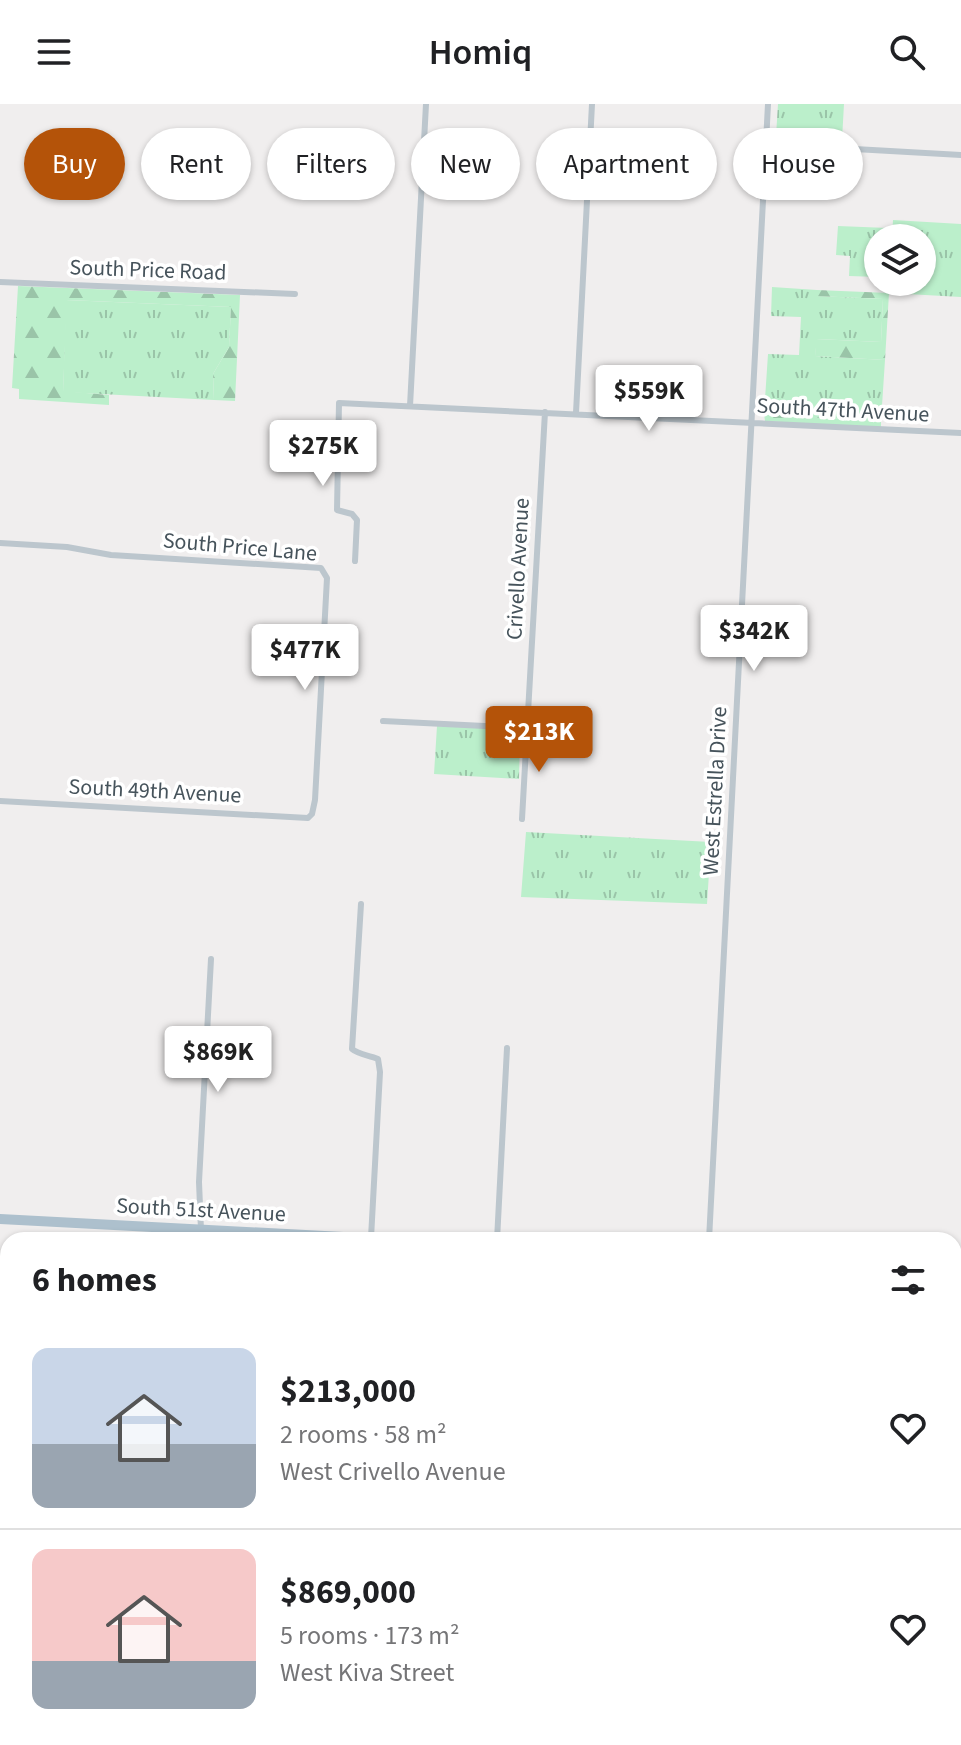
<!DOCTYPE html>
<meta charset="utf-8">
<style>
:root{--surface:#fff;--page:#f6f6f6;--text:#202124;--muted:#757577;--line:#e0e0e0;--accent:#b45309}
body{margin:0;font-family:"Source Sans 3",sans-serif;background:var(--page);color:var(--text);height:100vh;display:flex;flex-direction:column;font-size:30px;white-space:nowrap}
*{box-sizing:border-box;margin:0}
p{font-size:26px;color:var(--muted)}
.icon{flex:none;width:44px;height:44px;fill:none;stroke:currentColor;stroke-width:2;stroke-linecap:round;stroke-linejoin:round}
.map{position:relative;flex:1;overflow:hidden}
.details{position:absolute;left:0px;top:1128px;width:962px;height:514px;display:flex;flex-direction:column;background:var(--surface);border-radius:24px 24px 0 0;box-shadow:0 2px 6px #0004}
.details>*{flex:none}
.top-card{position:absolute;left:24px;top:24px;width:914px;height:72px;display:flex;gap:16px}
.fabs{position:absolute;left:864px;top:120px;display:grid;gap:16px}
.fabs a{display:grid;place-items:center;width:72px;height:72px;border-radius:50%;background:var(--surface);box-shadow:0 2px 6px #0004;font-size:40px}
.price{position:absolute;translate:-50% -68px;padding:0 18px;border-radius:8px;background:#fff;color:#222;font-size:26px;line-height:52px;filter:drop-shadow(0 2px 4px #0008)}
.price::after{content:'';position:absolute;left:50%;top:48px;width:24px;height:18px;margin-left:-12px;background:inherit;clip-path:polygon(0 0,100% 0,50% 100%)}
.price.current{background:var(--accent);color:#fff}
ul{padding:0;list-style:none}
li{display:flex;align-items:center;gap:24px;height:200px;padding:0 32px}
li+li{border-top:2px solid var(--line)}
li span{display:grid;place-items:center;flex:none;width:224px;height:160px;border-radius:16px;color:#555}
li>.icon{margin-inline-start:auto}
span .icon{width:96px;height:96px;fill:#fffc;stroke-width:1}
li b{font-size:34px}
h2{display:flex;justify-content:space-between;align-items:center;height:96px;padding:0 32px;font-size:34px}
.pill{padding:0 28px;border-radius:36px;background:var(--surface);box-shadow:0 2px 6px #0004;font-size:28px;line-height:72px}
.pill.current{background:var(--accent);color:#fff}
header{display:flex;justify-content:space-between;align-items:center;height:104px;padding:0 32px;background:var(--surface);font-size:36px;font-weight:600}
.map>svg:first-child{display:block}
</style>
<header><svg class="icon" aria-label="menu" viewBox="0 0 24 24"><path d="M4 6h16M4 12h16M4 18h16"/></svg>Homiq<svg class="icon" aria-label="search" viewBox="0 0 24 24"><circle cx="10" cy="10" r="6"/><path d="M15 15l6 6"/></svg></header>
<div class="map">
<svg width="961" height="1641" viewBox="0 0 961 1641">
<defs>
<pattern id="grass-tufts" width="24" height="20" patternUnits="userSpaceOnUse" patternTransform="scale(2)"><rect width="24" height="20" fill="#bbefcb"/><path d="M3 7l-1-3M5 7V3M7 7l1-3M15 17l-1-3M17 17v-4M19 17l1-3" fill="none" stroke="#9ac4a8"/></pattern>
<pattern id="forest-firs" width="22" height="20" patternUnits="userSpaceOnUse" patternTransform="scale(2)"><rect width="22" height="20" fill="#bbefcb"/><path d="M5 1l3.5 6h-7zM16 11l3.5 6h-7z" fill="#9ac4a8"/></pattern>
</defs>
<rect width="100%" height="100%" fill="#f0eeee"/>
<path fill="url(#grass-tufts)" d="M 778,0 L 844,0 L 842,36 L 776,32 Z
M 893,116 L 961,120 L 961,193 L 889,189 L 890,178 L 922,178 L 922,134 L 892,134 Z
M 838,122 L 888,124 L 888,134 L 878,134 L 878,173 L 849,172 L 850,152 L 836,151 Z
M 772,183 L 817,186 L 817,192 L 883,195 L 881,238 L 817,235 L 815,252 L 885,256 L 881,317 L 764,310 L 768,250 L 799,251 L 801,213 L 771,212 Z
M 66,196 L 231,203 L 229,243 L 213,270 L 214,296 L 63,288 Z
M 437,622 L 513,625 L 520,635 L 519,675 L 434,670 Z
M 526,728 L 711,738 L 707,800 L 521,793 Z"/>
<path fill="url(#forest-firs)" d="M 18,182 L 240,191 L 235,297 L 214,296 L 213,270 L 229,243 L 231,203 L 67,196 L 63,287 L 109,291 L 109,301 L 19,295 L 19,285 L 12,284 Z
M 817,186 L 889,189 L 885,256 L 815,252 L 816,235 L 881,238 L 883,195 L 816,192 Z
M 764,310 L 881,317 L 881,324 L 765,317 Z"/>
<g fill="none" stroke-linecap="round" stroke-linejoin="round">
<path stroke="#88dfec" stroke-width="2" d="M 954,1536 L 961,1532
M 781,1641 L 793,1634"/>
<path stroke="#bcc6cd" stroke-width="6" d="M 766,40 L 961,51
M 0,178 L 295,190
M 410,302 L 426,0
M 576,309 L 592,0
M 0,439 L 67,443 L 111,451 L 321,464 L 327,474 L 315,696 L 312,710 L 308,714 L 0,697
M 355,457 L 357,416 L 352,410 L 337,406 L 339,299 L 961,329
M 383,617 L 527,624
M 522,715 L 545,308
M 361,800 L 352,945 C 359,951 369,951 378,955 L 380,968 L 371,1134
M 201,1126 L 199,1078 L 211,855
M 497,1136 L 507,944
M 709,1136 L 768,0
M 0,1195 L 8,1196
M 0,1288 L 8,1289
M 5,1463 L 8,1407
M 0,1572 L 8,1572
M 17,1641 L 17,1634
M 104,1641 L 104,1634
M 196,1641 L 196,1634"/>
<path stroke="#bbc8d2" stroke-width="9" d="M 638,1641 L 641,1634
M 650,1641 L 653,1634"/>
<path stroke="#adc0cd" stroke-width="10" d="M 0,1115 L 400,1136
M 954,1165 L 961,1165"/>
<path stroke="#85a5bd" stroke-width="11" d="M 954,1580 L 961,1576
M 954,1612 L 961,1607
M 834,1641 L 849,1634
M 914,1641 L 923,1634
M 954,1641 L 961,1636"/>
</g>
<g text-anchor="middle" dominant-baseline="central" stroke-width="7" stroke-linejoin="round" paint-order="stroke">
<g font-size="22" fill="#46535b" stroke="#fff">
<text transform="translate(148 166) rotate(2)">South Price Road</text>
<text transform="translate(843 306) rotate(3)">South 47th Avenue</text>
<text transform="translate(240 443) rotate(5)">South Price Lane</text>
<text transform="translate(518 465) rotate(-87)">Crivello Avenue</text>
<text transform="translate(155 687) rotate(3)">South 49th Avenue</text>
<text transform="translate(715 687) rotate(-87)">West Estrella Drive</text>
<text transform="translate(201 1106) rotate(3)">South 51st Avenue</text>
</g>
</g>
</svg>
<div class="fabs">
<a><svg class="icon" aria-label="layers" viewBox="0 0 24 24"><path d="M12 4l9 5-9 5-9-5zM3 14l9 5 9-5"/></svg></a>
</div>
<b class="price" style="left:649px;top:329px">$559K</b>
<b class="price" style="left:323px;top:384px">$275K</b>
<b class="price" style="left:754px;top:569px">$342K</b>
<b class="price" style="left:305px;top:588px">$477K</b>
<b class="price current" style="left:539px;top:670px">$213K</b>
<b class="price" style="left:218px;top:990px">$869K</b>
<div class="top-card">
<a class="pill current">Buy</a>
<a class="pill">Rent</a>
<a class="pill">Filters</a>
<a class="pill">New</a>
<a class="pill">Apartment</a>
<a class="pill">House</a>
</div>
<section class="details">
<h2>6 homes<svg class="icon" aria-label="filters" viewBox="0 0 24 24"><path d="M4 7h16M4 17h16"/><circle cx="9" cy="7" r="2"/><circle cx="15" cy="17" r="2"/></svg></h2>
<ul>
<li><span style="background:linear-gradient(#c9d6e8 60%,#9aa5b1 0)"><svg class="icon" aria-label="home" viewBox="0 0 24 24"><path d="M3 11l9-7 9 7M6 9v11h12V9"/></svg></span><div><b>$213,000</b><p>2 rooms · 58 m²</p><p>West Crivello Avenue</p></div><svg class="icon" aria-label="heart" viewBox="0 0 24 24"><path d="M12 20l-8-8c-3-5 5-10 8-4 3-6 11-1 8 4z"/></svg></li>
<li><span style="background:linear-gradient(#f6c9c9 70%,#9aa5b1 0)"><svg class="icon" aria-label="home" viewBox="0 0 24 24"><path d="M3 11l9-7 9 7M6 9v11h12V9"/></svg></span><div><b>$869,000</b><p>5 rooms · 173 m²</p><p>West Kiva Street</p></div><svg class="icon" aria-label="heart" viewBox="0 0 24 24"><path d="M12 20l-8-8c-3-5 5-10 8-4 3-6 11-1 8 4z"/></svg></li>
</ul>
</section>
</div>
